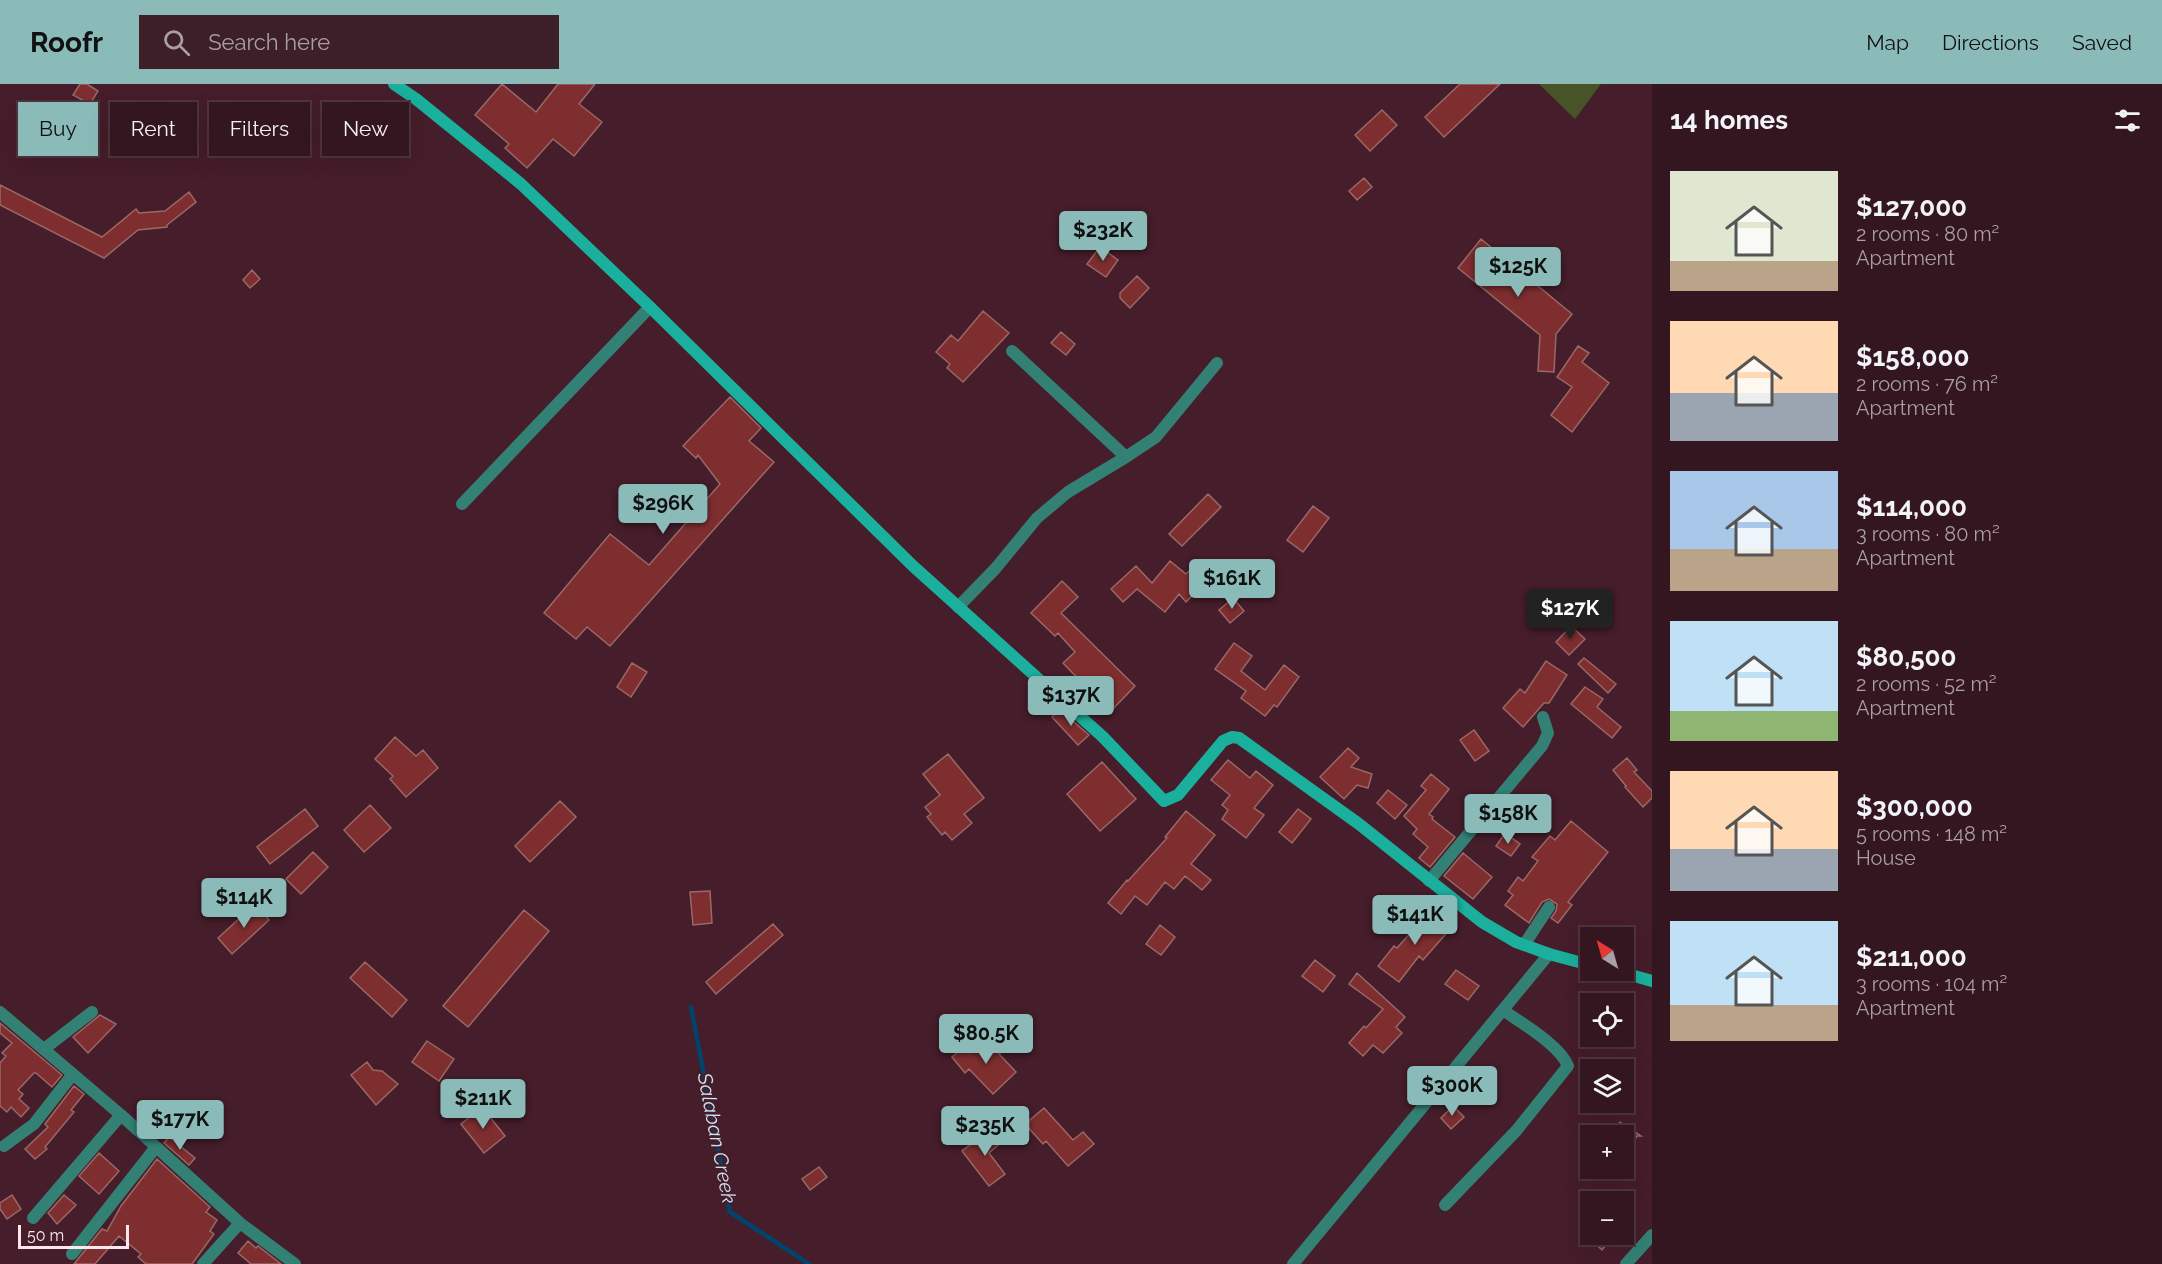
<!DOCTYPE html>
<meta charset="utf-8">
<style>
:root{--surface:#341620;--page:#3c1f29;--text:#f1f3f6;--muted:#a99fa5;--line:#4e353e;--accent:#8bbbb9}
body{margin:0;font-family:Raleway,sans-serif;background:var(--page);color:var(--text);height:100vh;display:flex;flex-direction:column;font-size:22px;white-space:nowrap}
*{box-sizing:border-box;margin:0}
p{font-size:20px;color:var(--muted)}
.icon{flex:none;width:33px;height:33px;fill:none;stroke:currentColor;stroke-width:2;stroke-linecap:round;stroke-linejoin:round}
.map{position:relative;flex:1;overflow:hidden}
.panel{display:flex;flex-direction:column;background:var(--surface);width:510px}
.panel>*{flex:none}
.banner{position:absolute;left:18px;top:18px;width:570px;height:54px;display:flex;gap:12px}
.needle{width:39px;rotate:323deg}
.fabs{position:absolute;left:1580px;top:843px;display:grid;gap:12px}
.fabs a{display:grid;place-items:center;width:54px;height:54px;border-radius:0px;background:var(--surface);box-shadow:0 6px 24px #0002,0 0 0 2px var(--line);font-size:30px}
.scale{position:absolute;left:18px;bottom:15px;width:111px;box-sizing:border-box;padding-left:6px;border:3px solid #fde7ec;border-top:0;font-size:16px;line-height:21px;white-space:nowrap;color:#fde7ec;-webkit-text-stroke:4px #461d2a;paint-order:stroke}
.price{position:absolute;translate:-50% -51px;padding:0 14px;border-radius:6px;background:var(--accent);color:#111;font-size:20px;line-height:39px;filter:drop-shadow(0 2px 3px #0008)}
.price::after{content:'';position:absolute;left:50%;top:36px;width:18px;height:14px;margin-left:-9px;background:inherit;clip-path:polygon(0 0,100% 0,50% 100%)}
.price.on{background:#222;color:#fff}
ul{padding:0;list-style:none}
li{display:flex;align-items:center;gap:18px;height:150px;padding:0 18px}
li span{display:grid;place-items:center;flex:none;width:168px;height:120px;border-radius:0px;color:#555}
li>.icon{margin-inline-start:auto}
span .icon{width:72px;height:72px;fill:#fffc;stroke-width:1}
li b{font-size:26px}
h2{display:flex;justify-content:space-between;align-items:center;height:72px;padding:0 18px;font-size:26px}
.pill{padding:0 21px;border-radius:0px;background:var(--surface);box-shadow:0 6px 24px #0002,0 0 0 2px var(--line);font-size:21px;line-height:54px}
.pill.on{background:var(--accent);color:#111}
header{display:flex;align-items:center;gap:36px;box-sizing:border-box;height:84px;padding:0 30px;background:var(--accent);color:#111}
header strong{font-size:28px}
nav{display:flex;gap:33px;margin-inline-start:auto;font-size:21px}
.search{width:420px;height:54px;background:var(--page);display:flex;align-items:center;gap:15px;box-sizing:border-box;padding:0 21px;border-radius:0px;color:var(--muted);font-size:22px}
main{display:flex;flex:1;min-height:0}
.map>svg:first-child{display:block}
</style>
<header>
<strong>Roofr</strong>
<div class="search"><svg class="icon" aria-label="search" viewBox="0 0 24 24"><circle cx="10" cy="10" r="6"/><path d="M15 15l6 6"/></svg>Search here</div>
<nav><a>Map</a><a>Directions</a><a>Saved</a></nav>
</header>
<main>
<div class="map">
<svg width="1652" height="1180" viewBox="0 0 1652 1180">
<rect width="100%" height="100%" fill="#461d2a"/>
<path fill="#485427" d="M 1539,0 L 1601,0 L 1575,35 Z"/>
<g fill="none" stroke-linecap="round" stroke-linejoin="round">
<path stroke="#00446b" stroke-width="4.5" d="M 691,923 L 730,1128 L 809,1180"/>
</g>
<path fill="#7f2e30" stroke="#9a6866" stroke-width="1.5" d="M 80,0 L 87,0 L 98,7 L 90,20 L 73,11 Z
M 502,0 L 536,28 L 558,0 L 595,0 L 579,20 L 602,38 L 574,72 L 553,55 L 527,84 L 505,64 L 509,60 L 475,31 Z
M 1460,0 L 1500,0 L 1444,53 L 1425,33 Z
M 1382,26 L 1397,41 L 1370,67 L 1355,51 Z
M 1364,94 L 1372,103 L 1357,116 L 1349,107 Z
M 0,101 L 102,153 L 136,125 L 139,129 L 165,127 L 189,108 L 196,118 L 167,141 L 167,143 L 138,146 L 104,174 L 0,121 Z
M 1481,155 L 1572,230 L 1556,250 L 1554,288 L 1538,287 L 1540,251 L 1458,184 Z
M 1100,163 L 1118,176 L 1106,193 L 1087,180 Z
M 252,186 L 260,195 L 250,204 L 243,196 Z
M 1137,192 L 1149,204 L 1130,224 L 1120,214 L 1120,209 Z
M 983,227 L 1009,249 L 963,298 L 947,284 L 950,280 L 936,268 L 951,251 L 958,257 Z
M 1061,248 L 1075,260 L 1066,271 L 1051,259 Z
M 1578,262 L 1589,269 L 1582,278 L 1609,299 L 1572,348 L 1551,331 L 1572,303 L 1557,293 Z
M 730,313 L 761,344 L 749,357 L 774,378 L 610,562 L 587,543 L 576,555 L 544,529 L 610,450 L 649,481 L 720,400 L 698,371 L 696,374 L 683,362 Z
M 1208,410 L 1221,423 L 1182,462 L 1169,450 Z
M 1313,422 L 1329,434 L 1303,468 L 1287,456 Z
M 1170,477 L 1186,490 L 1196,480 L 1210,494 L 1186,518 L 1179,510 L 1165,528 L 1137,505 L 1123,518 L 1111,505 L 1136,482 L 1152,499 Z
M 1062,497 L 1078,513 L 1061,529 L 1135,602 L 1109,629 L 1089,609 L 1090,607 L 1063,579 L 1075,568 L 1058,549 L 1055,552 L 1031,529 Z
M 1233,514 L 1244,527 L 1230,539 L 1219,526 Z
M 1571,542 L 1585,555 L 1569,571 L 1556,558 Z
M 1234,559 L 1252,572 L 1241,587 L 1265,606 L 1284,581 L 1299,593 L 1277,623 L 1274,621 L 1265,632 L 1241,614 L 1246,607 L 1215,585 Z
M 1584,574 L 1616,600 L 1608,609 L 1578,580 Z
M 1546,577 L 1567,591 L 1549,619 L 1544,619 L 1523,643 L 1503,624 L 1520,605 L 1525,609 Z
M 632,579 L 647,588 L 631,613 L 617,603 Z
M 1585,603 L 1603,615 L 1597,623 L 1621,643 L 1612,654 L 1571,620 Z
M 1060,626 L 1089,651 L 1078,661 L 1052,633 Z
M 1474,646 L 1489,667 L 1475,677 L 1460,656 Z
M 395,653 L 416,672 L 423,666 L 438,684 L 406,713 L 390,695 L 393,692 L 375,675 Z
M 1348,664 L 1359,674 L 1351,683 L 1372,690 L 1368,704 L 1357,701 L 1344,715 L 1320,693 Z
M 948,670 L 984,714 L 964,730 L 972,739 L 952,756 L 945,748 L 942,751 L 927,733 L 931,730 L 925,723 L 940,711 L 923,690 Z
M 1627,674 L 1637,686 L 1634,688 L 1652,707 L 1652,714 L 1643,723 L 1625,703 L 1626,702 L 1613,686 Z
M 1228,676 L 1250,694 L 1256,687 L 1273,701 L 1254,724 L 1264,731 L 1246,754 L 1222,735 L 1228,726 L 1222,721 L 1230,711 L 1211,696 Z
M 1102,678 L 1136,715 L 1100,747 L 1067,710 Z
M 1431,690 L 1449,705 L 1429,730 L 1433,733 L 1432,735 L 1455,753 L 1430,783 L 1419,774 L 1428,763 L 1413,750 L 1417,745 L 1404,732 L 1426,706 L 1421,702 Z
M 1388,706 L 1407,721 L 1395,735 L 1377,719 Z
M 560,717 L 576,733 L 530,778 L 515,762 Z
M 370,721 L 391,744 L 364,768 L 344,746 Z
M 305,725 L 318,742 L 270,780 L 257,763 Z
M 1298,725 L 1311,735 L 1292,759 L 1279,748 Z
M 1186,727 L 1215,751 L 1191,780 L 1211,796 L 1202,806 L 1185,792 L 1174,805 L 1165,798 L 1147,821 L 1135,812 L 1121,830 L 1108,819 L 1127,796 L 1128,797 L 1167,754 L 1165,753 Z
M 1571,737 L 1608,768 L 1568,818 L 1572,821 L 1558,839 L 1551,834 L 1556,827 L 1557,820 L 1549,815 L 1542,818 L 1529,839 L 1505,821 L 1513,811 L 1508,807 L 1518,793 L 1523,797 L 1538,777 L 1532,773 L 1550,752 L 1555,756 Z
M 1505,749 L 1520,760 L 1511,772 L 1496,762 Z
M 313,768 L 328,783 L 301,810 L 286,795 Z
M 1463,769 L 1492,793 L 1473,815 L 1444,792 Z
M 710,807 L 712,839 L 693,841 L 690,808 Z
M 255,820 L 269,836 L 232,870 L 218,854 Z
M 524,826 L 549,847 L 468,943 L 443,922 Z
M 1431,826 L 1451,844 L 1423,876 L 1419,872 L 1399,898 L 1378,882 L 1394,862 L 1397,864 Z
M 773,840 L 783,851 L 716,910 L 706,898 Z
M 1160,841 L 1175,853 L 1161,871 L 1146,860 Z
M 1315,876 L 1335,892 L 1323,908 L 1302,892 Z
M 365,878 L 407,916 L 392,933 L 350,894 Z
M 1456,886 L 1479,902 L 1468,916 L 1445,900 Z
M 1357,889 L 1405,933 L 1396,943 L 1402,949 L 1383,969 L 1373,961 L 1363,972 L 1349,959 L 1364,942 L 1366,944 L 1383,925 L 1349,900 Z
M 100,931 L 116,940 L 88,969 L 73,953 Z
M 0,939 L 62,991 L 52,1003 L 36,989 L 34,989 L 18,1006 L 23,1010 L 19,1015 L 29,1024 L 21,1033 L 11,1023 L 7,1028 L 0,1022 L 0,979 L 6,972 L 2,969 L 12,959 L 0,949 Z
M 990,953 L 1002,968 L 999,970 L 1016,988 L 993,1010 L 969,985 L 965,989 L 952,973 L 964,963 L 970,969 Z
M 427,957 L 454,975 L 439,997 L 412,978 Z
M 367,978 L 373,986 L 382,987 L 398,1000 L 376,1021 L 351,991 Z
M 74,1002 L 84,1010 L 71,1026 L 74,1028 L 45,1063 L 47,1065 L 35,1075 L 25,1065 L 48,1043 L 45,1040 Z
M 1453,1022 L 1464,1033 L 1451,1045 L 1441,1034 Z
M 482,1023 L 505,1052 L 484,1069 L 461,1040 Z
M 1044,1024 L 1073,1056 L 1083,1048 L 1094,1060 L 1068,1082 L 1046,1057 L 1043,1060 L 1025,1040 Z
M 1620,1038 L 1641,1052 L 1637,1052 L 1623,1073 L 1623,1052 L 1610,1052 Z
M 992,1044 L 1003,1057 L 989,1069 L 1005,1090 L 989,1102 L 962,1067 Z
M 169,1053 L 195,1074 L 189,1081 L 164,1059 Z
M 99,1069 L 119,1087 L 99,1110 L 79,1092 Z
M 157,1075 L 210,1123 L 206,1128 L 217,1136 L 210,1147 L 214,1150 L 192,1180 L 146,1180 L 138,1173 L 141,1170 L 119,1152 L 95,1180 L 74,1180 L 102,1145 L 107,1147 L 121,1122 Z
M 819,1083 L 827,1093 L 810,1106 L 802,1095 Z
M 12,1111 L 21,1125 L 7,1135 L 0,1125 L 0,1119 Z
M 64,1111 L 76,1121 L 57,1140 L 48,1129 Z
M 1585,1150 L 1616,1150 L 1602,1166 Z
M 248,1157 L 256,1164 L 258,1162 L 281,1180 L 251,1180 L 238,1169 Z"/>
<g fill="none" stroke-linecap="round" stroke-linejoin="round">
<path stroke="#338075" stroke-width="12" d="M 1126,373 L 1156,353 L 1217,279
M 462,420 L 650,223
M 958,523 L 995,485 L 1037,434 L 1068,408 L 1126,373 L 1012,267
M 1429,797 L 1542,662 L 1548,649 L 1543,633
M 1524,861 L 1549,823
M 0,928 L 121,1031 L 240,1139 L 295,1180
M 44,965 L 92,928
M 4,1062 L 34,1040 L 73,990
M 1445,1121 L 1516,1047 L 1568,982 C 1560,961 1521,939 1503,926
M 33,1134 L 121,1031
M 72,1170 L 156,1063
M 203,1180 L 240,1139
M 1293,1180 L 1549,870
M 1626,1180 L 1652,1151"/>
<path stroke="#1baf9d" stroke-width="12" d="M 394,0 L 416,15 L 521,100 L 650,223 L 913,482 L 1103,653 L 1164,717 L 1178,711 L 1223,657 L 1232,653 L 1239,654 L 1359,740 L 1482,838 L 1516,858 L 1549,870 L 1590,881
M 1613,886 L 1652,897"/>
</g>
<g text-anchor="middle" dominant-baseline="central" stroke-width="4.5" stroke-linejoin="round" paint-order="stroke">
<g font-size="20" font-style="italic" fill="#cfe2f1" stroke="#461d2a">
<text transform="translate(717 1054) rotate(79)">Salaban Creek</text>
</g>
</g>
</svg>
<div class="fabs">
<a><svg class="needle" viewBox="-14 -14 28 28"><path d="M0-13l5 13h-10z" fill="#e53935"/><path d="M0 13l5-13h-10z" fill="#a99fa5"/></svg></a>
<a><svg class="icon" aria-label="locate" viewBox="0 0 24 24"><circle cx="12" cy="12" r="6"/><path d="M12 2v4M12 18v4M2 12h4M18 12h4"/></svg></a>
<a><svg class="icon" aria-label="layers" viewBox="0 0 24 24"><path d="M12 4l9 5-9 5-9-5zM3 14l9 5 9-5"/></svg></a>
<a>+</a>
<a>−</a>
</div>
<div class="scale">50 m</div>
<b class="price" style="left:1103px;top:178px">$232K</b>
<b class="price" style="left:1518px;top:214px">$125K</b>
<b class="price" style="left:663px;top:451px">$296K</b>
<b class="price" style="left:1232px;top:526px">$161K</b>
<b class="price on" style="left:1570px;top:556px">$127K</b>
<b class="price" style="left:1071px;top:643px">$137K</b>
<b class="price" style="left:1508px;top:761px">$158K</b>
<b class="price" style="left:244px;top:845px">$114K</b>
<b class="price" style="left:1415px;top:862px">$141K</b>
<b class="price" style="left:986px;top:981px">$80.5K</b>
<b class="price" style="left:1452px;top:1033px">$300K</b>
<b class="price" style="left:483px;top:1046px">$211K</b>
<b class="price" style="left:180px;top:1067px">$177K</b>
<b class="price" style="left:985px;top:1073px">$235K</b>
<div class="banner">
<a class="pill on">Buy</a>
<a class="pill">Rent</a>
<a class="pill">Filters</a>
<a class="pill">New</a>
</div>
</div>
<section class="panel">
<h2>14 homes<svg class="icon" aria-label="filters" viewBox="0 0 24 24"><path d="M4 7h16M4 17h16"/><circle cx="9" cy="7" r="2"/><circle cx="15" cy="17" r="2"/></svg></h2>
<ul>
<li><span style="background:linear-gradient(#dfe7d0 75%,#b9a48a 0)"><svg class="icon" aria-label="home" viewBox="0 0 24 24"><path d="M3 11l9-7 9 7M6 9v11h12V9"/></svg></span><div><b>$127,000</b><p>2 rooms · 80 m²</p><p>Apartment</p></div></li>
<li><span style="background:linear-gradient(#ffd9b3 60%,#9aa5b1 0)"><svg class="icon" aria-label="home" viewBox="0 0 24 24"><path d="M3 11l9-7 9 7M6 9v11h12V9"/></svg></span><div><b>$158,000</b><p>2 rooms · 76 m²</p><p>Apartment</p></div></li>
<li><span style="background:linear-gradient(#a9c7e8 65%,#b9a48a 0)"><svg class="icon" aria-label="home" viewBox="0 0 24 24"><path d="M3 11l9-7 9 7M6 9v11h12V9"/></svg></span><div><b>$114,000</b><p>3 rooms · 80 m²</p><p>Apartment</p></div></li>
<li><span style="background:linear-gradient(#bfe0f5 75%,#8fb573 0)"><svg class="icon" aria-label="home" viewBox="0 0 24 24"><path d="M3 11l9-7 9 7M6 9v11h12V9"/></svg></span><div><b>$80,500</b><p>2 rooms · 52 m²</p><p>Apartment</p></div></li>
<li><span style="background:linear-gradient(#ffd9b3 65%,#9aa5b1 0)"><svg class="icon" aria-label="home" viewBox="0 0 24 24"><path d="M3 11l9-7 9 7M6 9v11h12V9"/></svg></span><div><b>$300,000</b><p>5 rooms · 148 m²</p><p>House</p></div></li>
<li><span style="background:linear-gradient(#bfe0f5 70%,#b9a48a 0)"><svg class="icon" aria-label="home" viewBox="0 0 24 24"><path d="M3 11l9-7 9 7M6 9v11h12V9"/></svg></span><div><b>$211,000</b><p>3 rooms · 104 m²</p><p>Apartment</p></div></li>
</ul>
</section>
</main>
